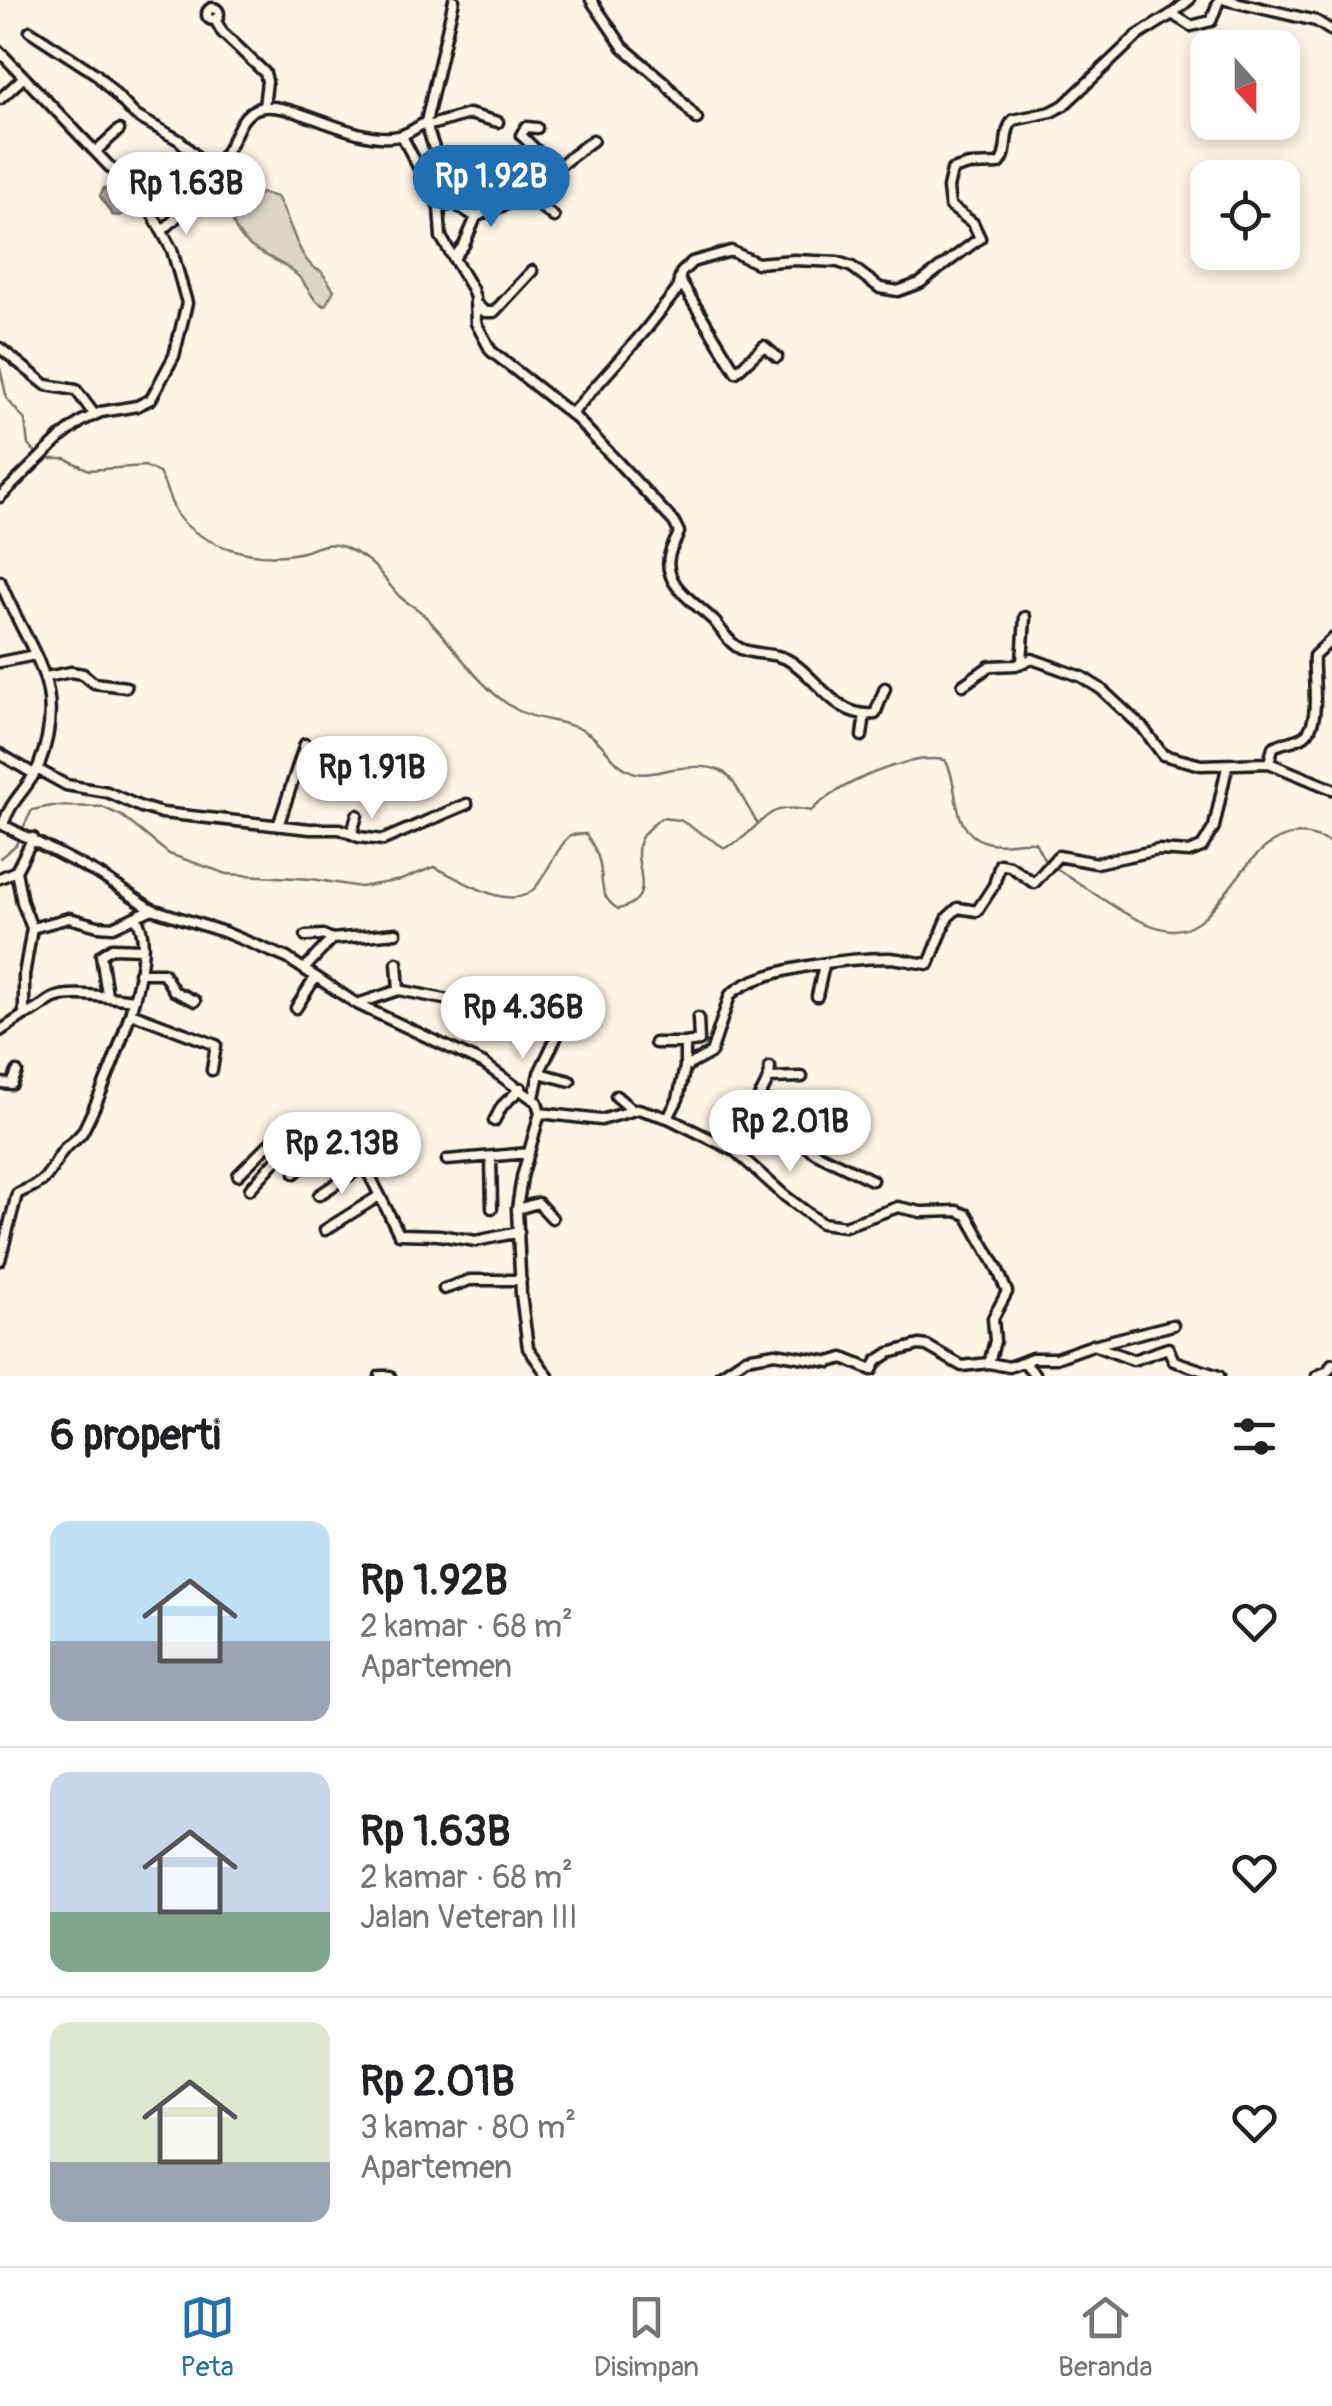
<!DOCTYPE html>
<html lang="id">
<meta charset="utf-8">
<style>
:root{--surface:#fff;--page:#f2f2f2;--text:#202124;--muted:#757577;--line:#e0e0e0;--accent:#1f6fb2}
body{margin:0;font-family:Pangolin,sans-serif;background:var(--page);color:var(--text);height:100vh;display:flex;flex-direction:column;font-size:38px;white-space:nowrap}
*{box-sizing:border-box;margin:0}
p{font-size:32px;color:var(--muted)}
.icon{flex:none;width:55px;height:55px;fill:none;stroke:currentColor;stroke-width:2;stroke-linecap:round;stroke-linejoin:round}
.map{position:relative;height:1376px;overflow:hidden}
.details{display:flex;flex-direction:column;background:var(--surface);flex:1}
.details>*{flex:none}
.needle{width:65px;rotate:159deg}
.fabs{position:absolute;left:1190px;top:30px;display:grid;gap:20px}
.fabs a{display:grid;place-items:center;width:110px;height:110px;border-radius:20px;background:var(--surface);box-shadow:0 5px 15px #0003;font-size:50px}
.price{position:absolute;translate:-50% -85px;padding:0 22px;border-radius:35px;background:#fff;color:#222;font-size:32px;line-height:65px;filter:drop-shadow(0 2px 5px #0008)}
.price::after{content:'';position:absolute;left:50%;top:60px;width:30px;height:22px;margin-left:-15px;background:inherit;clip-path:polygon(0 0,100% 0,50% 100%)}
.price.on{background:var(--accent);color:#fff}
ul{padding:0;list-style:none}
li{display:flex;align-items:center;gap:30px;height:250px;padding:0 50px}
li+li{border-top:2px solid var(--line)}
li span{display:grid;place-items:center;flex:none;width:280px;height:200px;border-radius:20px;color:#555}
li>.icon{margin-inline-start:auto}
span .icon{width:120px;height:120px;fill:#fffc;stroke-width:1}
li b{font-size:42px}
h2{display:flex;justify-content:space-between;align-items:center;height:120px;padding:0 50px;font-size:42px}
.menu{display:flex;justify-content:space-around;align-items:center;height:140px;border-top:2px solid var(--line);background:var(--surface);font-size:28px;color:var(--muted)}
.menu a{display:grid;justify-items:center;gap:5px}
.menu .on{color:var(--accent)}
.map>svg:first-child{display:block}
</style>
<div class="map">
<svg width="1332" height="1376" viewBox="0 0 1332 1376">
<rect width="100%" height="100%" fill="#fcf5e5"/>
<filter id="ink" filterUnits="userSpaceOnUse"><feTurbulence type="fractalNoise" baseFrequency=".01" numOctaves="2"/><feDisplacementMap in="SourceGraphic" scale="20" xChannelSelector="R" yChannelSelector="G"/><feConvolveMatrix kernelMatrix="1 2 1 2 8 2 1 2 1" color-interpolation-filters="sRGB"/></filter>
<g filter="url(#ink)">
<path fill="#dbd5c8" stroke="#7c7872" stroke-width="2.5" d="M 262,193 L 277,197 C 290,217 299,266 321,271 L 334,290 L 325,306 C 311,301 309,287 299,277 C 278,255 245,255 233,223 L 245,200 Z"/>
<path fill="#b0aba1" stroke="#75726c" stroke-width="2.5" d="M 104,188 L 118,195 L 127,194 L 137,205 L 120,216 L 112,215 L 100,196 Z"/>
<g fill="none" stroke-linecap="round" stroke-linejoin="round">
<path stroke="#75726c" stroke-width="2.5" d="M 0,368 L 7,399 L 25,420 L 28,445 L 38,454
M 45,459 L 66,459 L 89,470 L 145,466 L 159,473 C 167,486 171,509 181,520 C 208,548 256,560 293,554 C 312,552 324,539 344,547 C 377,562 377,571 399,596 C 406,603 416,607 423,614 C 455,645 479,690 519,711 C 539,721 564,720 584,731 C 605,741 612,767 636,773 C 647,776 661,771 673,769 C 734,760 728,777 757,822
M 22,830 L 32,810 L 52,806 L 102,807 L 122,816 L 169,854 L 227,874 L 312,879 L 360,887 L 401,880 L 434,867 C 458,877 511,915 535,888 C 548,872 555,851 570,835 L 586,834 C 590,841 596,849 598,857 C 605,878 596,895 618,909 C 665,897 625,861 643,835 C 647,829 655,823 661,818 L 680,820 L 725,848 C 765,831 759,799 811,811 C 837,784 908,753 945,760 C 961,785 948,831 986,842 C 1001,847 1019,840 1035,842 L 1045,861 L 1057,869 C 1088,887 1136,928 1172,930 C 1230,933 1250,797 1332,844
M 0,858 L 16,845 L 19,837"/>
<g stroke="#1c1c1c" stroke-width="15">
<path id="minor" d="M 591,0 L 623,47 L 665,83 L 697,119
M 1226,0 L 1316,21 L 1332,31
M207 14a6 6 0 1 1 12 0a6 6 0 1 1-12 0Z
M 1172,14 L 1189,0
M 215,19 L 222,32 L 265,73 L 267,81 L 264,107
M 30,31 L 96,74 L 136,116 L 179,140 L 212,171
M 0,52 L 149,208 L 172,250 L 187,303 L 174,356 L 151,399 L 137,406 L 101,412 L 82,421 L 61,437 L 0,497
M 0,99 L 24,77
M 426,124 L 437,157
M 427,126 L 469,114 L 498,122
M 402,136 L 439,207 L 441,237 L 472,289 L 475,298 L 476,323 L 491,351 L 576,418 L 674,522 L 679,532 C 677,539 672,546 670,553 C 660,584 696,603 714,621 C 722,630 729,644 741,649 C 757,656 776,651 793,663 C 820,681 836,718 875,714 L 885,688
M 96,151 L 119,130
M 540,175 L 559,166 L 593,140
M 526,195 L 554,217
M 439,207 L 455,204 L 476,217 C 505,200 547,203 541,155 L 521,135 L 526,127 L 537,128
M 163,230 C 188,209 208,179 226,152 C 236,138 239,116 256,109 C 287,96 354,146 399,136 C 408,134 417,127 426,122 L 454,0
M 454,258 L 464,245 L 476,217
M 679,279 L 736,372 L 764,346 L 777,357
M 475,303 L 485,312 L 494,312 L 532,271
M 0,348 L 46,385 L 76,390 L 94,414
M 572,413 L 644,332 L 677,290 L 681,273 L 692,262 L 731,251 L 757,263 L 794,260 L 838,262 L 852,267 L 880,288 L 898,291 L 920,283 L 980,238 L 973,223 L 950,206 L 948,188 L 952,170 L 969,165 L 999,164 C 1010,153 1002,133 1013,120 L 1051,112 L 1064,105 L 1137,36 L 1172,14 L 1191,26 L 1211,21 L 1219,0
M 0,581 C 28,652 70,684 39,765 C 30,787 10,800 3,825 L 100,875 L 152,909 L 224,932 L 287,958 L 357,1004 L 484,1064 L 537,1102 L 540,1113 L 522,1177 L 517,1209 L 521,1294 L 528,1348 L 548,1376
M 0,662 L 35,655
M 1022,662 L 1025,617
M 46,677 L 71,672 L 83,674 L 94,683 L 126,687
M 963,685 L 990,666 L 1016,665 L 1032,659 L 1082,677 L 1101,689 L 1143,728 L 1163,755 L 1201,765 L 1269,763 L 1332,789
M 862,736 L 865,714
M 0,754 L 34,774
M 1269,763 L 1273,747 C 1282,742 1295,742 1304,736 C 1322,723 1312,676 1314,656 L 1332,639
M 37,769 L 66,785 L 107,792 L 141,807 L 162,813 L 310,829 L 340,829 L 359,837 L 383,840 L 467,804
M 279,823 L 305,744
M 352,833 L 357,815
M 0,878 L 16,871
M 32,928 L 22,902 L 16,871 L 33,838
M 306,936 L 323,935 L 332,939
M 397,963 L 399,990
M 304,969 L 332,939 L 396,933
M 139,973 L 163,973 L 174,991 L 195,1001
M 107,995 L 101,955 L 112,948 L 142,949
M 817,996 L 824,965
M 357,1004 L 399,990 L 469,1004 L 486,1003
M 296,1008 L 315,978
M 131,1013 L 216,1045 L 212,1070
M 24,1015 C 37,1011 42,1005 52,999 C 67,990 116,998 133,1000
M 0,1031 L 24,1015 L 24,975 L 32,928 L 69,918 L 98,926 L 113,927 L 152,909
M 655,1043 L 685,1043 L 685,1067
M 685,1043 L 699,1041 L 698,1018
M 539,1073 L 570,1081
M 769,1078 L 802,1077
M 0,1083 L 12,1084 L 17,1072
M 616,1096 L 631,1109
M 534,1098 L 539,1073 L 556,1038
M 752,1111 L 816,1153 L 872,1180
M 540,1113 L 601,1120 L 638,1109 L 668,1118 L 678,1099 L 685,1067 L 711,1053 L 730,995 C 758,968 851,958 890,958 C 903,959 916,963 929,964 L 948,917 L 958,908 L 977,911 L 994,885 L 1000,864 L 1010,866 L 1034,883 L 1058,856 L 1096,863 L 1158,850 L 1189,852 L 1202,847 L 1214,827 L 1227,767
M 668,1118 L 735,1151 L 785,1196 L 821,1223 L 845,1226 L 898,1207 L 921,1212 L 957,1211 L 967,1215 L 997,1268 L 1007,1292 L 993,1318 L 995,1341 L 989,1363
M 494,1121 L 502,1106 L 521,1088
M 726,1145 L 737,1113 L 754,1109 C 759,1094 770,1083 770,1067
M 491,1157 L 492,1208
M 447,1160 L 529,1153
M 295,1173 L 343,1130
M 238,1175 L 275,1138 L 279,1137 L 294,1146 L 325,1123 L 334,1122 L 356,1148 L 399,1234 L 439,1235 L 476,1241 L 519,1232
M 250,1189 L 290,1145
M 319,1195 L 365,1165
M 517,1209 L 538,1203 L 552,1218
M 325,1230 L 379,1196
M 0,1260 L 17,1194 C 26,1189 37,1186 44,1179 C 53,1170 57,1156 66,1147 C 72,1142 79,1138 83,1131 C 102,1094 163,954 136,918
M 444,1289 L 470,1280 L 521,1280
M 1093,1345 L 1173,1325
M 1024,1362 L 1036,1376
M 380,1376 L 390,1376
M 719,1376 L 746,1358 L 775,1353 L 830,1362 L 843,1358 L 872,1370 L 877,1361 L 889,1353 L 919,1345 L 927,1346 L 962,1366 L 989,1363 L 1009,1367 L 1032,1358 L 1056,1358 L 1093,1345 L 1133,1360 L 1168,1348 L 1174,1361 L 1219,1376
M 1317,1376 L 1328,1371 L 1332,1364"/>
</g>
<use href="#minor" stroke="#fcf5e5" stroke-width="8"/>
</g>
</g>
</svg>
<div class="fabs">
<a><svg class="needle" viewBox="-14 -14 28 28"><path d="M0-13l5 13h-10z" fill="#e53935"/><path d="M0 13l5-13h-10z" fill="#757577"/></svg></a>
<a><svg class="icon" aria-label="locate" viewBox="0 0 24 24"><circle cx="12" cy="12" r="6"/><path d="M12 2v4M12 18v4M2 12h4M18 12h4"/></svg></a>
</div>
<b class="price on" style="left:491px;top:230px">Rp 1.92B</b>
<b class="price" style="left:186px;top:237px">Rp 1.63B</b>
<b class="price" style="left:372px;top:821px">Rp 1.91B</b>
<b class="price" style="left:523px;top:1061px">Rp 4.36B</b>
<b class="price" style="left:790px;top:1175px">Rp 2.01B</b>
<b class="price" style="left:342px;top:1197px">Rp 2.13B</b>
</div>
<section class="details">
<h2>6 properti<svg class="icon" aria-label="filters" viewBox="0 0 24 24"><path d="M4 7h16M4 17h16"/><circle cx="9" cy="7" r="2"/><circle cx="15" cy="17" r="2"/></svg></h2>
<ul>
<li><span style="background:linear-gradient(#bfe0f5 60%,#9aa5b1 0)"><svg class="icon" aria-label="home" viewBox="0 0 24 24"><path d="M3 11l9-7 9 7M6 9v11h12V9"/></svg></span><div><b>Rp 1.92B</b><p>2 kamar · 68 m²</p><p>Apartemen</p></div><svg class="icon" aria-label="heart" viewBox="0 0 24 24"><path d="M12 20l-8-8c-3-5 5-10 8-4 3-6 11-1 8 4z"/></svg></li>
<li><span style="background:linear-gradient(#c9d6e8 70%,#7fa58c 0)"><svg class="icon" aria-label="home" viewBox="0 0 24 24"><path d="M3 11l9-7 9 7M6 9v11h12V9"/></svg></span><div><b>Rp 1.63B</b><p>2 kamar · 68 m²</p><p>Jalan Veteran III</p></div><svg class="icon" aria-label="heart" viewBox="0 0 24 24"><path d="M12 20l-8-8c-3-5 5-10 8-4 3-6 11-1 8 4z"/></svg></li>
<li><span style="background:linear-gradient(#dfe7d0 70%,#9aa5b1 0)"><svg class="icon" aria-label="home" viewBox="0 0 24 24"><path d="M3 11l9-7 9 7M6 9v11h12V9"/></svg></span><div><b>Rp 2.01B</b><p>3 kamar · 80 m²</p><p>Apartemen</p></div><svg class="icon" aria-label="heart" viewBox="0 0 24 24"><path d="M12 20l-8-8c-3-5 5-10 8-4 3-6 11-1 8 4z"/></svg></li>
</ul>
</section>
<nav class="menu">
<a class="on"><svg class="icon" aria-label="map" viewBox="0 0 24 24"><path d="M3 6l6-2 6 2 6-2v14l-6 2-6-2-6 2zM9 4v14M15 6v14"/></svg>Peta</a>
<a><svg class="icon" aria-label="saved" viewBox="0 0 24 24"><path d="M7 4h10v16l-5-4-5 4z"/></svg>Disimpan</a>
<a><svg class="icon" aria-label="home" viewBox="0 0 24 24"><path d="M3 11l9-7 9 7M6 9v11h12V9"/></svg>Beranda</a>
</nav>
